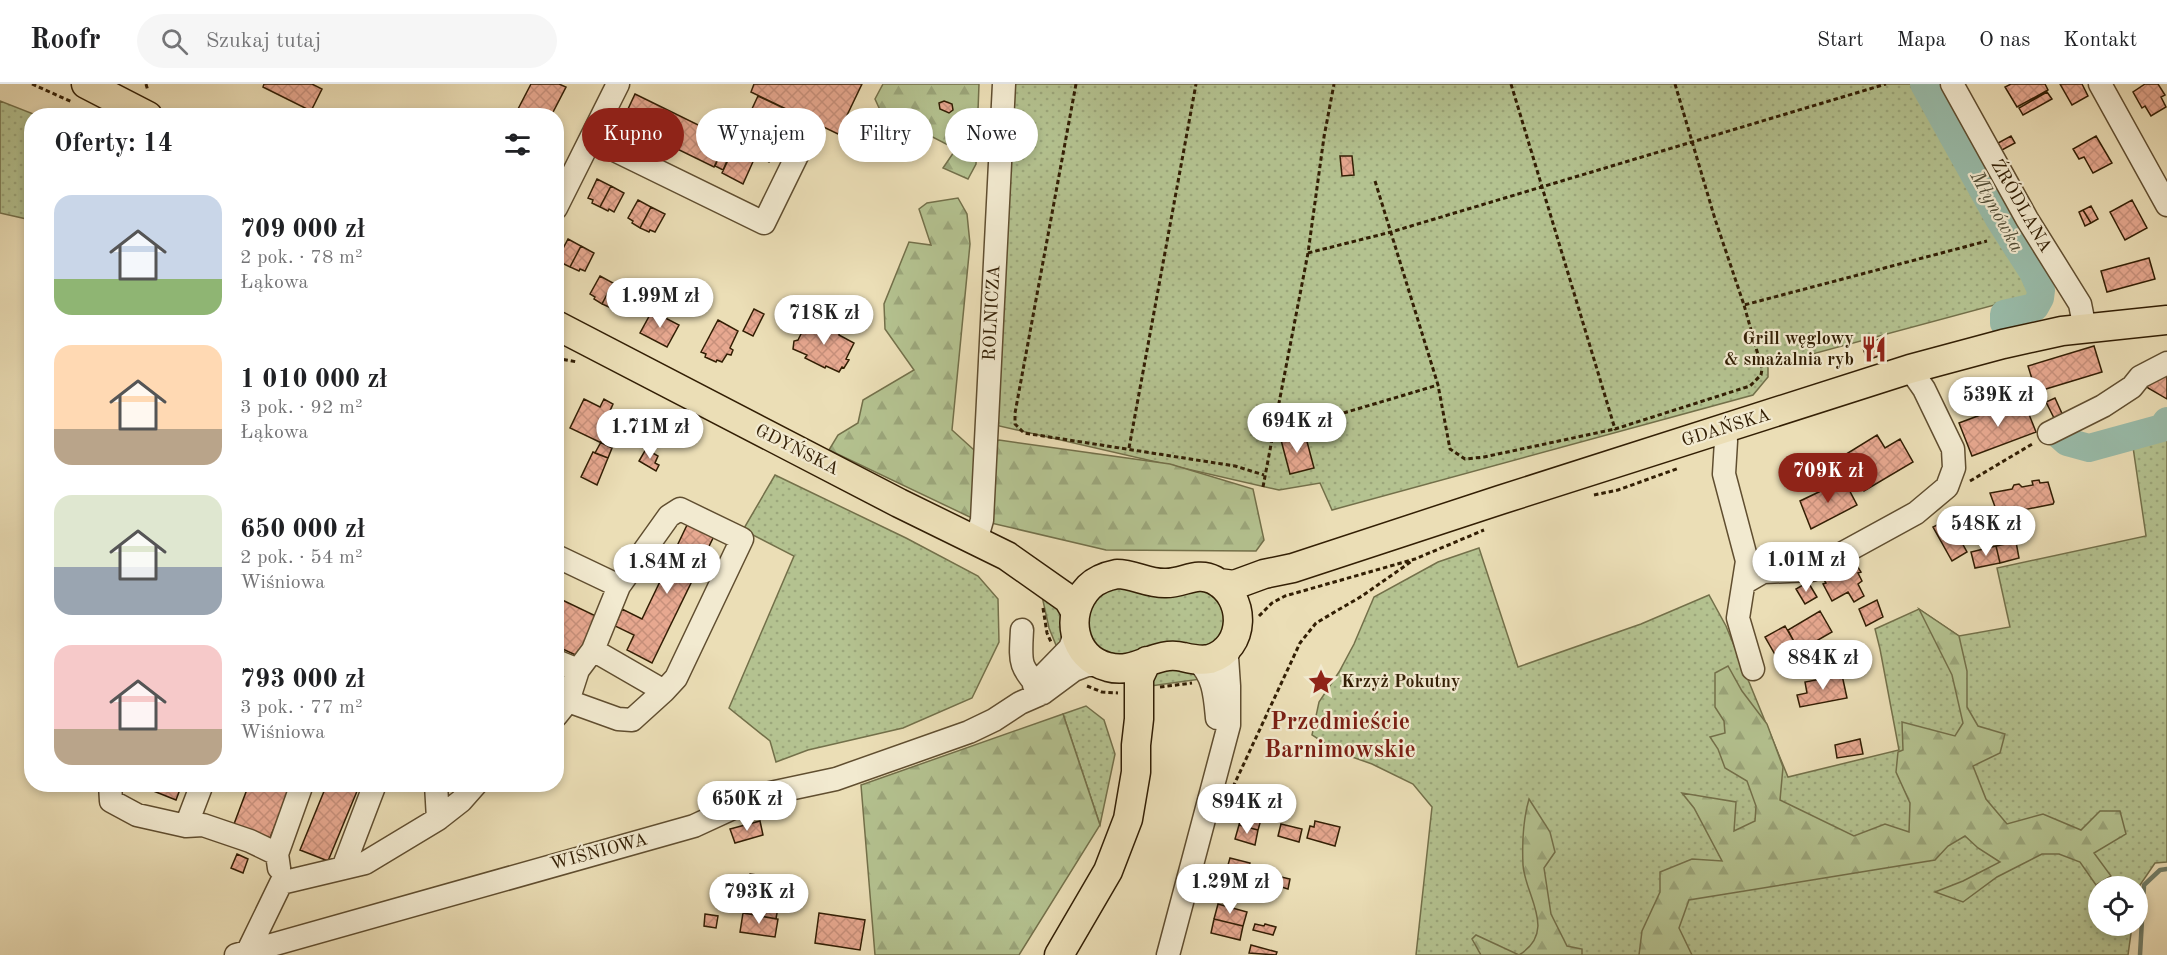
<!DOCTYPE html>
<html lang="pl">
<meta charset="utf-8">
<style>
:root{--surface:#fff;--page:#f6f6f6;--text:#202124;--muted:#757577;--line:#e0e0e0;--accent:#8f2418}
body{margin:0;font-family:"Old Standard TT",serif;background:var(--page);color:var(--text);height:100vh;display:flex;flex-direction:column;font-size:22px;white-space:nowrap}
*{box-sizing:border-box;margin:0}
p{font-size:20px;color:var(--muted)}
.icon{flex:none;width:33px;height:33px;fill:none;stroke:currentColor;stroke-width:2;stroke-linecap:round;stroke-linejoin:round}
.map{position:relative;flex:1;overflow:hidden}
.details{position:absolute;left:24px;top:24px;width:540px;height:684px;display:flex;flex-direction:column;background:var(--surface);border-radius:24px;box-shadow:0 3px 9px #0003}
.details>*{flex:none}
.guide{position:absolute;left:582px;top:24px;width:570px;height:54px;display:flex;gap:12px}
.tools{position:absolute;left:2088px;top:792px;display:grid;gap:12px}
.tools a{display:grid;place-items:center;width:60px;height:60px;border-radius:50%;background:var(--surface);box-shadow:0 3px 9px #0003;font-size:30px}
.price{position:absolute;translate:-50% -51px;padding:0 14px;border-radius:21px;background:#fff;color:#222;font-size:20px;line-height:39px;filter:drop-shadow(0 2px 3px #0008)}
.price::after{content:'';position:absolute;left:50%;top:36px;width:18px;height:14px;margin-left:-9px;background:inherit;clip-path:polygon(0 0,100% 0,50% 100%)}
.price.active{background:var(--accent);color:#fff}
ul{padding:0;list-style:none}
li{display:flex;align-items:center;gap:18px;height:150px;padding:0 30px}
li span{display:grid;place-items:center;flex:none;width:168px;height:120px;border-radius:18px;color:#555}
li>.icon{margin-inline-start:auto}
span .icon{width:72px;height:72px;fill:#fffc;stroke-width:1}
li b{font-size:26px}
h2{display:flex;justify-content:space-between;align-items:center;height:72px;padding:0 30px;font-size:26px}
.chip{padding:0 21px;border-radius:27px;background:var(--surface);box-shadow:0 3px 9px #0003;font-size:21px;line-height:54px}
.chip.active{background:var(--accent);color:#fff}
header{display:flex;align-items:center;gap:36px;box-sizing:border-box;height:84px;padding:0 30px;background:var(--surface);border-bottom:2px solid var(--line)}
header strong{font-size:28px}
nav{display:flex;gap:33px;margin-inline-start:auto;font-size:21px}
.search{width:420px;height:54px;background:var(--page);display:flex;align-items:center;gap:15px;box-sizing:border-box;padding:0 21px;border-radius:33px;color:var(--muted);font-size:22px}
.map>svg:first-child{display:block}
</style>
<header>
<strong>Roofr</strong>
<div class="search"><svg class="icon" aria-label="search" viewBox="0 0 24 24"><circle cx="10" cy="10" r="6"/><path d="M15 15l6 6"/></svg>Szukaj tutaj</div>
<nav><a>Start</a><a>Mapa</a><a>O nas</a><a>Kontakt</a></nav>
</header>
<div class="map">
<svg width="2167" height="871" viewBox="0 0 2167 871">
<defs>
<pattern id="grass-dots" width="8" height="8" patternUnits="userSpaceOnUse" patternTransform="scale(1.5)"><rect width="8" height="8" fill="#b4c290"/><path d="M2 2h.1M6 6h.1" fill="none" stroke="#9ba67b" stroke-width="1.8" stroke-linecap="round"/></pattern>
<pattern id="forest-firs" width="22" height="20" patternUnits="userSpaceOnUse" patternTransform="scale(1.5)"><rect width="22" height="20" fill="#b4c290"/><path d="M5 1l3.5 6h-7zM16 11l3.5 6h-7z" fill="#9ba67b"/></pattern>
<pattern id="building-cross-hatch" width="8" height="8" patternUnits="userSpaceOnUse" patternTransform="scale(1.5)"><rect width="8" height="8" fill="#e7a890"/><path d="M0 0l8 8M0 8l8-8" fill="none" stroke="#c7907b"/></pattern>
</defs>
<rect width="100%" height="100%" fill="#ebdeb6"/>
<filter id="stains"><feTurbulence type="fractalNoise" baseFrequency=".00333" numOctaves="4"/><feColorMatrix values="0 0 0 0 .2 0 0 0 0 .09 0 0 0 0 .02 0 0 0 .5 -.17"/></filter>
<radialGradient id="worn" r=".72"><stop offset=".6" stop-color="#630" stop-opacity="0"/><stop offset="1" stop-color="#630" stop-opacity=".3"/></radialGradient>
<path fill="url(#grass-dots)" stroke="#73704a" stroke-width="1.5" d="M 1011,0 L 1916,0 L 2028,202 L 2028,212 L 1768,282 L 1768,293 L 1753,311 L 1332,426 L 1320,399 L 1279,406 L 995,341 Z
M 0,17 L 36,31 L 32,32 L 31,136 L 0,129 Z
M 2167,351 L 2167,778 L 2155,779 L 2138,804 L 2098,802 L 2098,842 L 2132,842 L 2128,871 L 1416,871 L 1432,723 L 1413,700 L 1372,680 L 1338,668 L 1312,651 L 1319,618 L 1339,588 L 1354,560 L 1374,513 L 1438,478 L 1479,464 L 1518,583 L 1641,540 L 1709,511 L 1726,542 L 1788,693 L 1899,666 L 1880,565 L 1875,545 L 1919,525 L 1959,552 L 2010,543 L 1997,484 L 2146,452 L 2133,363 Z
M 775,391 L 906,454 L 978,492 L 998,515 L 999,558 L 972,614 L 903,644 L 808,666 L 776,678 L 770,657 L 729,624 L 794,472 L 743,446 Z
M 1109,503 L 1204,505 L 1215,510 L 1228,535 L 1215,560 L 1127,573 L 1100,567 L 1086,547 L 1091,517 Z
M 1054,510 L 1067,538 L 1058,566 L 1049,544 L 1042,512 Z
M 1157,583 L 1194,587 L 1201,595 L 1143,603 Z
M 1086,622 L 1104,636 L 1115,670 L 1100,741 L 1063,630 Z"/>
<path fill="url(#forest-firs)" stroke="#73704a" stroke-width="1.5" d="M 883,0 L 979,0 L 976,80 L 968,95 L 943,84 L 956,65 L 880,26 L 875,15 Z
M 958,114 L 967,130 L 970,160 L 952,346 L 974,366 L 999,356 L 1170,380 L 1253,405 L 1264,456 L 1256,467 L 1106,466 L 974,435 L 829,366 L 838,351 L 858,339 L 863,316 L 914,286 L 885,245 L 884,220 L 909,158 L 931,161 L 919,125 L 927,119 Z
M 1919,525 L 1959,552 L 1967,587 L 1967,623 L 1978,642 L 2005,650 L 2000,669 L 1973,682 L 1986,715 L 2007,740 L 2043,730 L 2081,746 L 2100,727 L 2120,727 L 2126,750 L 2094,769 L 2111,792 L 2096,801 L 2080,778 L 2059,770 L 2042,770 L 1997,793 L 1963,818 L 1935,808 L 1963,797 L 2000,778 L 1978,764 L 1965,752 L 1948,762 L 1935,776 L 1689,816 L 1679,844 L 1692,871 L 1639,871 L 1642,847 L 1660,808 L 1660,788 L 1692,775 L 1722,777 L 1694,724 L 1682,709 L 1736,718 L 1734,747 L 1755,737 L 1756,722 L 1747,697 L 1725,684 L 1718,665 L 1710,653 L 1725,649 L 1724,637 L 1715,623 L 1715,589 L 1728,582 L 1742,607 L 1767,640 L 1783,683 L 1780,716 L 1854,752 L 1885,740 L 1909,748 L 1910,719 L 1896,688 L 1898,668 L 1903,666 L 1902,638 L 1955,652 L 1963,639 L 1952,591 Z
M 1063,630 L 1100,741 L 1019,871 L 875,871 L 861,701 Z
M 1529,715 L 1550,748 L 1555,768 L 1544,784 L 1551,830 L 1567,862 L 1582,865 L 1582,871 L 1481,871 L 1472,855 L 1476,851 L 1519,871 C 1558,847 1525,812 1523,781 C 1522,759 1523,736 1529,715 Z"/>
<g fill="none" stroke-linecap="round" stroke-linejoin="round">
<path stroke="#707d68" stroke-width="4.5" d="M 2140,871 L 2144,801 L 2160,786 L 2167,785"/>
<path stroke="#99bcaa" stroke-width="28" d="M 1924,0 L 1999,135 L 2033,188 L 2041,206 L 2040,214 L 2035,223 L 2004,230 L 2004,239
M 2058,350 L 2067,358 L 2089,364 L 2162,344 L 2167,337"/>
</g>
<path fill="url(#building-cross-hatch)" stroke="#321e04" stroke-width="1.5" d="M 264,0 L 312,0 L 322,5 L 311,27 L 263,3 Z
M 531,0 L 559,0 L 566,3 L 551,32 L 525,32 L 517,27 Z
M 754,0 L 862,0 L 838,50 L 751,8 Z
M 2011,0 L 2045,0 L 2048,6 L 2017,23 L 2005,3 Z
M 2060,0 L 2082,0 L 2088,12 L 2072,21 Z
M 2145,0 L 2158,0 L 2165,11 L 2161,13 L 2166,23 L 2151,32 L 2145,22 L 2142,24 L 2133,8 Z
M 2047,8 L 2052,15 L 2023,31 L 2019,24 Z
M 635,10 L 727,55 L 714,83 L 622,38 Z
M 758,12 L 792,28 L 769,78 L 756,71 L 743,100 L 722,89 Z
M 944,17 L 952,20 L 953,26 L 949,29 L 940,25 L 939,19 Z
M 2011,52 L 2015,59 L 2002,66 L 1998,59 Z
M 2096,52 L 2112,79 L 2093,89 L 2084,73 L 2079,75 L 2073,65 Z
M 727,55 L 735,59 L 723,86 L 715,82 Z
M 1340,72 L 1352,72 L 1354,91 L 1342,92 Z
M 597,95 L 611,102 L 600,123 L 592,119 L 593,116 L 588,114 Z
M 611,102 L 624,109 L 614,128 L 609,125 L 608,127 L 600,123 Z
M 638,116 L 651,123 L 640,144 L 632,139 L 633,137 L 628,134 Z
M 2132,116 L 2147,144 L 2125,156 L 2110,128 Z
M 2091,122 L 2098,135 L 2091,139 L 2083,126 Z
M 651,123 L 665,130 L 655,148 L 650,146 L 649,148 L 640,144 Z
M 2083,126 L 2091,139 L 2085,142 L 2079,128 Z
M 568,155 L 581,162 L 570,183 L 562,179 L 563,176 L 558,174 Z
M 581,162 L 594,169 L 585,187 L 580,185 L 579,187 L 570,183 Z
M 2149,174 L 2155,195 L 2107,208 L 2101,187 Z
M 600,192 L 613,199 L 602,220 L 594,215 L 595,213 L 590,210 Z
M 613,199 L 626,206 L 617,224 L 612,221 L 611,224 L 602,220 Z
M 754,225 L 764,230 L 753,252 L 743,247 Z
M 652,227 L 679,241 L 667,263 L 640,249 Z
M 718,236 L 738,247 L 730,264 L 733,266 L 731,271 L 727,270 L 722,278 L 717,276 L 716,278 L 705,273 L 706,270 L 701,268 Z
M 808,236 L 823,243 L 828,239 L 839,242 L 839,251 L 854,259 L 846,275 L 849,276 L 844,284 L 842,283 L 839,288 L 826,282 L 825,284 L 805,274 L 807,271 L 793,265 L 794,257 L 798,256 L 802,248 L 801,243 L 806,241 Z
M 1880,255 L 1885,270 L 1867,276 L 1862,261 Z
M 2094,262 L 2102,288 L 2036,308 L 2028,282 Z
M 2167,284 L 2167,315 L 2148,304 L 2143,295 Z
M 2055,314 L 2064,334 L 2056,338 L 2046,318 Z
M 584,315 L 600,323 L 604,315 L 613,320 L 610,327 L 626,335 L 612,364 L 570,344 Z
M 2023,315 L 2036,348 L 1972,372 L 1959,339 Z
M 1305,350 L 1314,384 L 1290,390 L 1281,356 Z
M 1877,351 L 1885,364 L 1900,355 L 1913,378 L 1864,407 L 1843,372 Z
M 601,358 L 612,364 L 608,374 L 595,369 Z
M 646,365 L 658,372 L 655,379 L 659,381 L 656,387 L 639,377 Z
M 593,368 L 608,374 L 597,401 L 581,393 Z
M 1844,396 L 1857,421 L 1811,445 L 1800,417 Z
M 2039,396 L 2040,399 L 2048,398 L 2054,418 L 2053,420 L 1998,431 L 1990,409 L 2012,405 L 2014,401 L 2019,400 L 2022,403 L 2033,401 L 2032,397 Z
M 1949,435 L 1967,468 L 1952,477 L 1933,443 Z
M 688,439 L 714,452 L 652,579 L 627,566 L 634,551 L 615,542 L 622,525 L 642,535 Z
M 2016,458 L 2019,474 L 2000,479 L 1996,462 Z
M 1996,462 L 2000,479 L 1975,484 L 1971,468 Z
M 1851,472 L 1861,488 L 1858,489 L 1862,497 L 1858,500 L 1864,512 L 1854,518 L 1848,508 L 1832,517 L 1823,500 L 1826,499 L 1820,489 Z
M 1808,498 L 1817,513 L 1805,520 L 1796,505 Z
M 556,513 L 600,534 L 580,573 L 556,562 Z
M 1877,516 L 1883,533 L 1866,542 L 1859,525 Z
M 1820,527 L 1832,548 L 1799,567 L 1788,546 Z
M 1785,542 L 1797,563 L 1777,574 L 1765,553 Z
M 1842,591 L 1847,614 L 1800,623 L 1797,611 L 1807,609 L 1805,598 Z
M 1860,655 L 1863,670 L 1837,674 L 1835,661 Z
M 142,700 L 182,700 L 176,716 L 141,702 Z
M 249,700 L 292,700 L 270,754 L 234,740 Z
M 327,700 L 360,700 L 328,777 L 300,766 Z
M 1242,727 L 1262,732 L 1258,746 L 1239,741 Z
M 760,737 L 763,751 L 735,759 L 730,745 Z
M 1315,737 L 1340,743 L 1335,762 L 1307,754 L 1310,742 L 1314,743 Z
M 1281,740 L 1302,745 L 1299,758 L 1278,752 Z
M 1239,741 L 1258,746 L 1255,761 L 1235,755 Z
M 237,770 L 248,775 L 243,789 L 231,784 Z
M 1230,774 L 1250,779 L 1246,793 L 1226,788 Z
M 1226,788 L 1246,793 L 1243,807 L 1223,802 Z
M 750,790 L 783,795 L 776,835 L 743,829 Z
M 1277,792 L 1290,795 L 1288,805 L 1275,801 Z
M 783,795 L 802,799 L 800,812 L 789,810 L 787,823 L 779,822 Z
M 1218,820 L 1247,828 L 1243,842 L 1214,835 Z
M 743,829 L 778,835 L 775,853 L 740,848 Z
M 819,829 L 865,836 L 860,866 L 815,859 Z
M 705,830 L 718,832 L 716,844 L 704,842 Z
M 1214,835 L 1243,842 L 1240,856 L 1211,849 Z
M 1255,840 L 1264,842 L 1265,840 L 1276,843 L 1273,851 L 1253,846 Z
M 1251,861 L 1277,868 L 1276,871 L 1249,869 Z"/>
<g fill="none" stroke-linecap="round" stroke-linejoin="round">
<g stroke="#604e30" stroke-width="25">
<path id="minor" d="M 1952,0 L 2027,135 L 2075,212 L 2080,220 L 2085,245
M 2100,0 L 2167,121
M 592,55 L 764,139 L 810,45
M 556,124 L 618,0
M 1722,346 L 1726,357 L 1724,390 L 1747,477 L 1738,534 L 1753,585
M 2049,349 L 2103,322 L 2132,303 L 2140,293 L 2167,279
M 976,457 L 982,436 L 1004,0
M 556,472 L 619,502 L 593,566
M 1744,499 L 1763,488 L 1812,486 L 1916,429 L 1947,403 L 1954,384 L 1953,365 L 1924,305 L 1910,285
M 619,502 L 669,432 L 680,425 L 742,455 L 676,594 L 664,607
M 1022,546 C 1020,582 1019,580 1043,609
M 1197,576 C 1214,592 1215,612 1217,634
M 556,577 L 578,586 L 568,617 L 556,632
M 1034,601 L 1070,564 L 1075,550
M 568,617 L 618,635 L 632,636 L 664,607 L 593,566 L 578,586
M 110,700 L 111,717 L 137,731 L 186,742 L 203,741 L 250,757 L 277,770
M 438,735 L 461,717 L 476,700
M 186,742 L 202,700
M 279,784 L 277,770 L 302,700
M 343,784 L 375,700
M 248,867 L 281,799 L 365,779 L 438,735 L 436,700
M 236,871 L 694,742 L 761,711 L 836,695 L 969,648 L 994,636 L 1020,619 L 1043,609 L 1074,586 L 1087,581 L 1101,581
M 1168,871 L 1229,641 L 1229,602 L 1227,573 L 1231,557"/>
</g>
<g stroke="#321e04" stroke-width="31">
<path id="major" d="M 86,0 L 148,32
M 556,241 L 899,419 L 1007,472 L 1068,515 L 1075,527
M 1117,490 C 1134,490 1149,500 1166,499 C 1184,499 1197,487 1214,496 C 1247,513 1246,564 1210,575 C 1200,577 1192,575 1183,573 C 1155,566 1136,591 1108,583 C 1072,574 1064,529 1089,503 C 1096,496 1107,492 1117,490 Z
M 1219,499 L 1234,501 L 1264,490 L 1293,484 L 1500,416 L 1910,285 L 2003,260 L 2062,247 L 2167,236
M 1059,871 L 1108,787 L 1128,735 L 1136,688 L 1136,661 L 1139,635 L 1139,594 L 1147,577"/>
</g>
<path stroke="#321e04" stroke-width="3" stroke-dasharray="4.5 3" stroke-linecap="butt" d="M 32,0 L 72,18
M 146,0 L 148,7
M 1076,0 L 1015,329 L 1015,340 L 1024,349 L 1235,382 L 1264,391
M 1511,0 L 1615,345 L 1750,302 L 1761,291 L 1762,285 L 1744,221
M 1675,0 L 1715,135 L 1744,221 L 1987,157
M 168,27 L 177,32
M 1375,97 L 1438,301 L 1450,365 L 1465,375 L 1484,373 L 1615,345
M 1308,169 L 1391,148 L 1886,0
M 556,274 L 577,278
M 1273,350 L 1308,169 L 1324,53 L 1334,0
M 1129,364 L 1196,0
M 1970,397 L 2034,359
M 1263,403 L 1273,350 L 1438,301
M 1594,411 L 1618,406 L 1679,384
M 1043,524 L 1047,549 L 1051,558
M 1259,532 L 1272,519 L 1285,512 L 1415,475 L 1484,446
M 1087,602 L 1102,608 L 1118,609
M 1160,603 L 1192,599
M 1233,703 L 1300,559 L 1316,539 L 1362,512 L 1412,477"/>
<use href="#minor" stroke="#f2ead0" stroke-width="22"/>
<use href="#major" stroke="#ebdeb6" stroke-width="28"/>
</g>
<defs>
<g id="restaurant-bare" transform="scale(2.07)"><path d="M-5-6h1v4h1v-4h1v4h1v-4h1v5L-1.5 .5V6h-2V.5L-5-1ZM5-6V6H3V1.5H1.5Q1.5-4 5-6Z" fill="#8f2418" stroke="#f2ead0" stroke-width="2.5" paint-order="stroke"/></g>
<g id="sight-bare" transform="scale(2.07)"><path d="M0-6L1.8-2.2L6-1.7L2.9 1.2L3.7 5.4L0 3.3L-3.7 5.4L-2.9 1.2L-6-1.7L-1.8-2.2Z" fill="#8f2418" stroke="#f2ead0" stroke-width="2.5" paint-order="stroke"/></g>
</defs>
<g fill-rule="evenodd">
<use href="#restaurant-bare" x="1874" y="265"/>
<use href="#sight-bare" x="1321" y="598"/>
</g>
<g text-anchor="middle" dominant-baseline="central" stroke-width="4.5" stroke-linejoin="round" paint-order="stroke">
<g font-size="18" fill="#321e04" stroke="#f2ead0">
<text transform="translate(2021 122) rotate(60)">ŹRÓDLANA</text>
<text transform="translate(992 229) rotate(-87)">ROLNICZA</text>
<text transform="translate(1726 344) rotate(-17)">GDAŃSKA</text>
<text transform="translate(797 366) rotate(27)">GDYŃSKA</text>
<text transform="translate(599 768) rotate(-15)">WIŚNIOWA</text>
</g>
<g font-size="18" font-weight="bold" fill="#321e04" stroke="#f2ead0" text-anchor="end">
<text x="1854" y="255">Grill węglowy<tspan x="1854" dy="21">&amp; smażalnia ryb</tspan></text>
<text x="1341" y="598" text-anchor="start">Krzyż Pokutny</text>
</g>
<g font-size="20" font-style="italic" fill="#514d36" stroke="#f2ead0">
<text transform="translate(1996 128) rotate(61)">Młynówka</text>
</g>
<g font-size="24" font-weight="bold" fill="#7a1f14" stroke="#f2ead0">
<text x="1340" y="639">Przedmieście<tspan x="1340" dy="28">Barnimowskie</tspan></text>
</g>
</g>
<rect width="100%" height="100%" filter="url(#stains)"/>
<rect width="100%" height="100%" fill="url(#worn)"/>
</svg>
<div class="tools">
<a><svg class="icon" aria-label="locate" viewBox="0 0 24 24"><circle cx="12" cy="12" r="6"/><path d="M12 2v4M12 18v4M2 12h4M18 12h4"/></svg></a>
</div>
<b class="price" style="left:660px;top:245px">1.99M zł</b>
<b class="price" style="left:824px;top:262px">718K zł</b>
<b class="price" style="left:1998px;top:344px">539K zł</b>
<b class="price" style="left:1297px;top:370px">694K zł</b>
<b class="price" style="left:650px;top:376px">1.71M zł</b>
<b class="price active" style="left:1828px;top:420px">709K zł</b>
<b class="price" style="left:1986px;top:473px">548K zł</b>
<b class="price" style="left:1806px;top:509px">1.01M zł</b>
<b class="price" style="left:667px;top:511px">1.84M zł</b>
<b class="price" style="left:1823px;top:607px">884K zł</b>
<b class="price" style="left:747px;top:748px">650K zł</b>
<b class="price" style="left:1247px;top:751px">894K zł</b>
<b class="price" style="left:1230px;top:831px">1.29M zł</b>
<b class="price" style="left:759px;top:841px">793K zł</b>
<div class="guide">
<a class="chip active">Kupno</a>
<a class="chip">Wynajem</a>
<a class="chip">Filtry</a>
<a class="chip">Nowe</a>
</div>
<section class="details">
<h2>Oferty: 14<svg class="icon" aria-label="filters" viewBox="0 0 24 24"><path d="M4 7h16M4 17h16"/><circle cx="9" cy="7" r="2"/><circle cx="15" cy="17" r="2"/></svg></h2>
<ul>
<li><span style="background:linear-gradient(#c9d6e8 70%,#8fb573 0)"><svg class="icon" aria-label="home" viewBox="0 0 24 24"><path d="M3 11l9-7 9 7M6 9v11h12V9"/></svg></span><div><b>709 000 zł</b><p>2 pok. · 78 m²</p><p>Łąkowa</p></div></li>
<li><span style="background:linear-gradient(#ffd9b3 70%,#b9a48a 0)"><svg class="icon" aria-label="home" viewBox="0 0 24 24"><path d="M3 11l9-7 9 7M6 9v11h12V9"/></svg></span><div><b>1 010 000 zł</b><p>3 pok. · 92 m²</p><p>Łąkowa</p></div></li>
<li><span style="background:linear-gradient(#dfe7d0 60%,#9aa5b1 0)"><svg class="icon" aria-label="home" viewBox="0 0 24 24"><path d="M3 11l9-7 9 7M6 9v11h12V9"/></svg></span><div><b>650 000 zł</b><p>2 pok. · 54 m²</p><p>Wiśniowa</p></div></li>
<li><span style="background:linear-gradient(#f6c9c9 70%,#b9a48a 0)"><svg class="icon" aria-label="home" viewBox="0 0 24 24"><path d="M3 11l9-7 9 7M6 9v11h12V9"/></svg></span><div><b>793 000 zł</b><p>3 pok. · 77 m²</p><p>Wiśniowa</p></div></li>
</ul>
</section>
</div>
